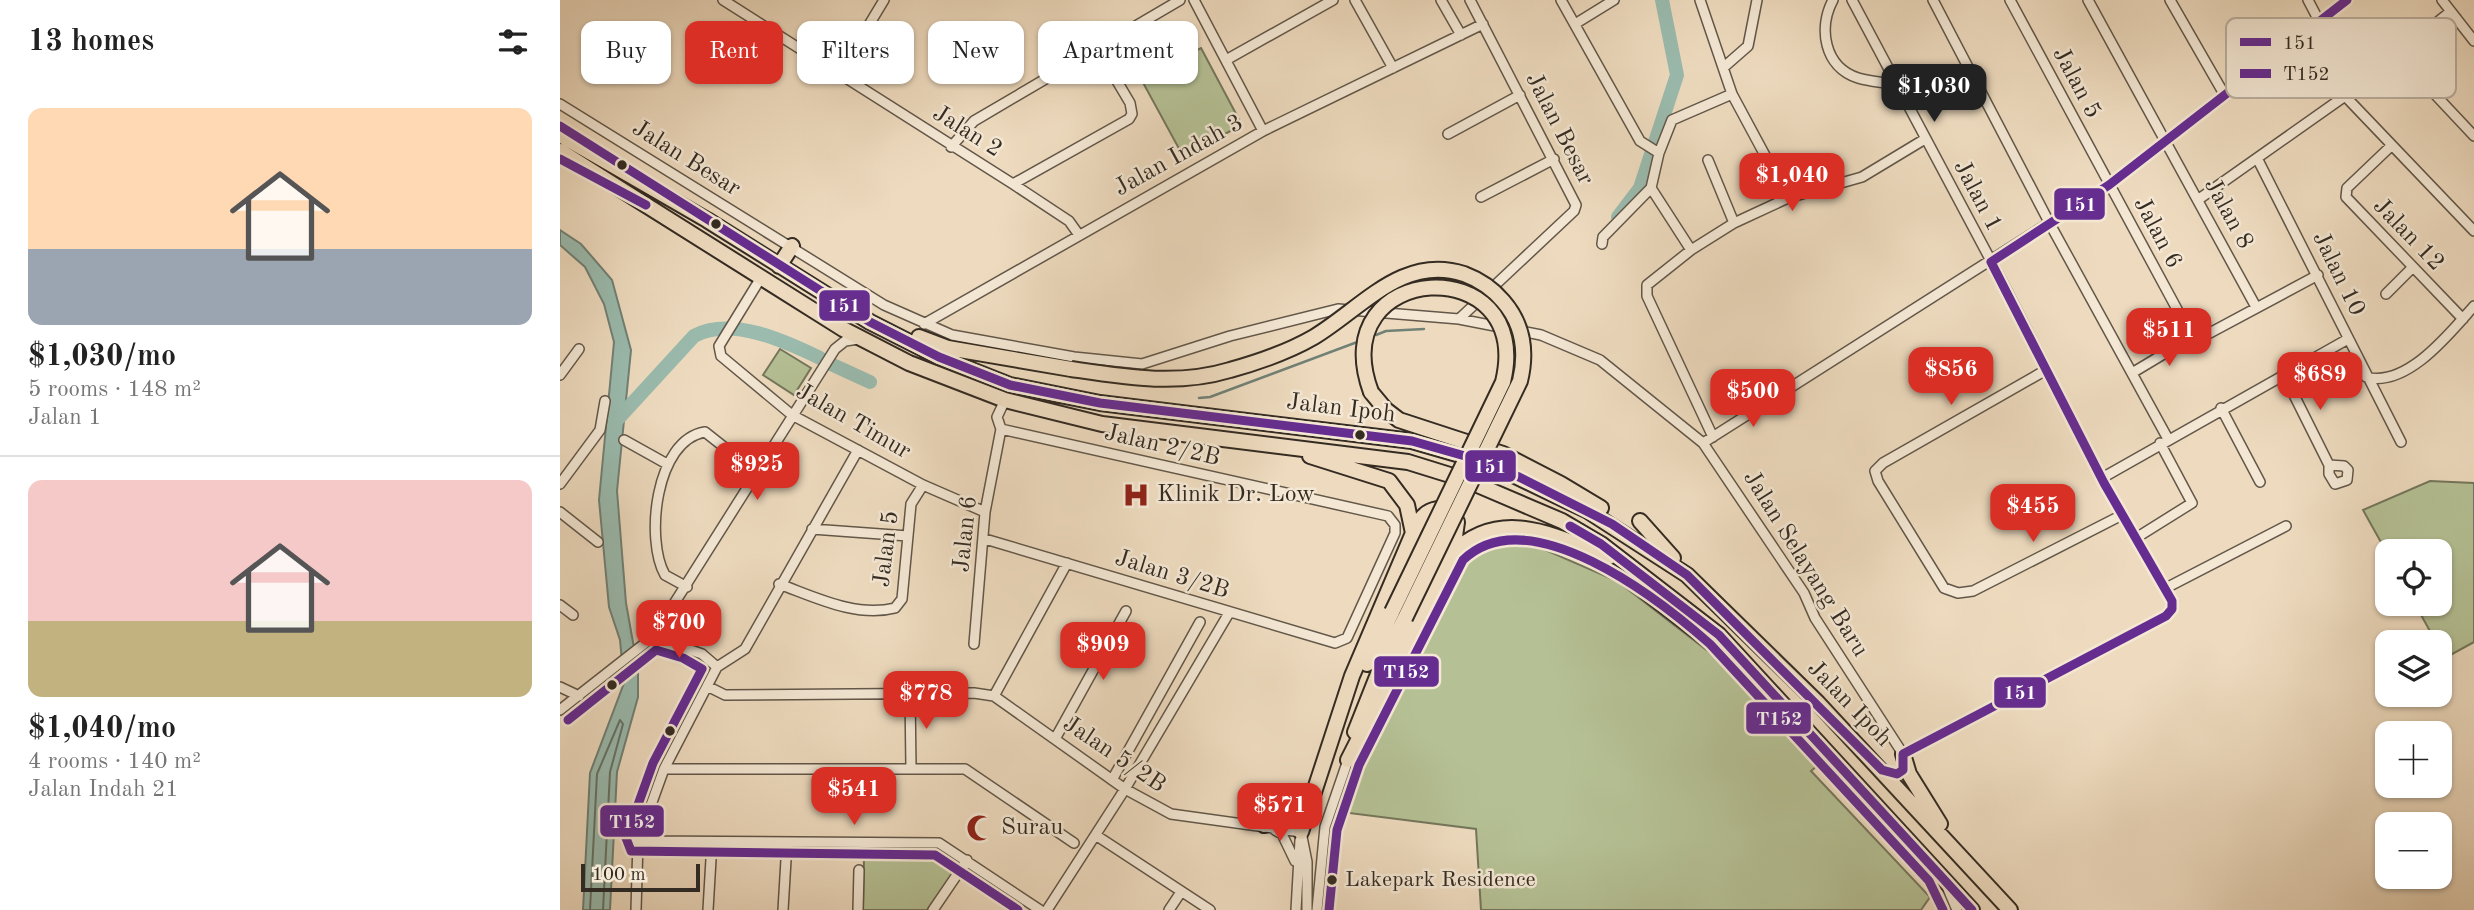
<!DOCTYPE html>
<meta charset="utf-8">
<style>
:root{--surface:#fff;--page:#f6f6f6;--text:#222;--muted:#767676;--line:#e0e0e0;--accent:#d93025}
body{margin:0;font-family:"Old Standard TT",serif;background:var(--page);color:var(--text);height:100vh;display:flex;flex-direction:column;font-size:26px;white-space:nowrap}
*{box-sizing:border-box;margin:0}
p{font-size:23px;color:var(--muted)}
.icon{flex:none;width:38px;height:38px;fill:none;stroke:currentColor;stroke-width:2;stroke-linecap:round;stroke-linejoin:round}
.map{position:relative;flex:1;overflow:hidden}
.panel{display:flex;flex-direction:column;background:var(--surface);width:560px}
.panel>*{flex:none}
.banner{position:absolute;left:21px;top:21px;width:665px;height:63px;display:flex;gap:14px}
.tools{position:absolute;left:1815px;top:539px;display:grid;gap:14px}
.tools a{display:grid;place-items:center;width:77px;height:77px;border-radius:14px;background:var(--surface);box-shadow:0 2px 5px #0004;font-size:35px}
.scale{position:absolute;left:21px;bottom:18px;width:119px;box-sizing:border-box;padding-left:7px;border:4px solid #342b22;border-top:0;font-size:19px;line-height:24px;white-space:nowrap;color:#342b22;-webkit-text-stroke:5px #f4e8d5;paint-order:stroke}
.price{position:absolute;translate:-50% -60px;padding:0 16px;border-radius:14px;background:var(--accent);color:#fff;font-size:23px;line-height:46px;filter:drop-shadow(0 2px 4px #0008)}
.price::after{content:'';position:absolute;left:50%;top:42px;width:21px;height:16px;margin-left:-10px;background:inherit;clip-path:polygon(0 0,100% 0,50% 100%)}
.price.on{background:#222;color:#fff}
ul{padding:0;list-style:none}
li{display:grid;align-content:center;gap:14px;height:371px;padding:0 28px}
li+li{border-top:2px solid var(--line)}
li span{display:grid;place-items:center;height:217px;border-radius:14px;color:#555}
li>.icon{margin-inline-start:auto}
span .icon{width:126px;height:126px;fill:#fffc;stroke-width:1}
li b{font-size:30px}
h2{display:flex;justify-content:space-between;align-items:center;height:84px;padding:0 28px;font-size:30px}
.chip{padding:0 24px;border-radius:14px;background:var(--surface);box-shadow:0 2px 5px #0004;font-size:24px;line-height:63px}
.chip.on{background:var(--accent);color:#fff}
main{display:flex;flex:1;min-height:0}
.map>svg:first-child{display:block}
</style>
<main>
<section class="panel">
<h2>13 homes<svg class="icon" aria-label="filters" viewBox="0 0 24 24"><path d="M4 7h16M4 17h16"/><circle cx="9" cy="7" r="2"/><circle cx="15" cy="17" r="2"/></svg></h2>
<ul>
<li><span style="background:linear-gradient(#ffd9b3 65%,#9aa5b1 0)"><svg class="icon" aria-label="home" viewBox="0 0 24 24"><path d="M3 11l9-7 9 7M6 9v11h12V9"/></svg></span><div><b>$1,030/mo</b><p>5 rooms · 148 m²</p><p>Jalan 1</p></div></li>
<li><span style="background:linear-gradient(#f6c9c9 65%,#c2b280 0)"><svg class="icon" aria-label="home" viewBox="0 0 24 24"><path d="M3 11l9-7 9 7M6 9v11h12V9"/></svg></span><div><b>$1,040/mo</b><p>4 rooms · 140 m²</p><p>Jalan Indah 21</p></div></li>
</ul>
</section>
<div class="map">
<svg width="1914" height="910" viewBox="0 0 1914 910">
<rect width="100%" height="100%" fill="#eedbbf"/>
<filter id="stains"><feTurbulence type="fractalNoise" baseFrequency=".00286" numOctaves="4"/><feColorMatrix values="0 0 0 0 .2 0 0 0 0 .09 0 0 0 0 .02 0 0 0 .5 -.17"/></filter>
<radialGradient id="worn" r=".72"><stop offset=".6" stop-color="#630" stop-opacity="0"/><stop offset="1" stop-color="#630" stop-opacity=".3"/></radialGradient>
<path fill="#b5c195" stroke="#74765c" stroke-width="2" d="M 641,48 L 682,125 L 623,156 L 581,79 Z
M 220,349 L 251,368 L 234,395 L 203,375 Z
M 1870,481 L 1914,483 L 1914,642 L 1885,658 L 1880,642 L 1876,642 L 1855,604 L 1880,604 L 1880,551 L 1827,553 L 1803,510 Z
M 941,538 L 958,538 L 1057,581 L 1153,655 L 1257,766 L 1251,771 L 1370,897 L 1361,910 L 921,910 L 916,829 L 781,812 L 797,768 L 854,643 L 890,580 L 924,541 Z
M 364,848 L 385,854 L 396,862 L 397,867 L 367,910 L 303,910 L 304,858 L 308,850 Z"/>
<path fill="#9abbae" stroke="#718176" stroke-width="2" d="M 0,230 L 21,244 L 52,280 L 71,350 L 57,491 L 66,603 L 78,670 L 78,697 L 57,772 L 50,910 L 23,910 L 30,773 L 64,683 L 60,640 L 49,607 L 39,500 L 54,342 L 44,304 L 25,267 L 0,245 Z"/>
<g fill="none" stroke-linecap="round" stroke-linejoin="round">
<path stroke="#677368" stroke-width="2" d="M 30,910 L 37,774 L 60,720 L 63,724 L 50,772 L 43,910"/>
<path stroke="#718176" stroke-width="2.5" d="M 816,335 L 826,331 L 864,329
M 639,398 L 650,397 L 800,341"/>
<path stroke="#9abbae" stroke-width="14" d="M 1058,217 L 1080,188 L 1117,75 L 1102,0
M 273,365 L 310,382
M 56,421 L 134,336 C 171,316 225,341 260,358"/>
<g stroke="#625749" stroke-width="12">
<path id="minor" d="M 163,0 L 453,184 L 509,221 L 519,235
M 634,0 L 703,131
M 795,0 L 833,68
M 881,0 L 901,35
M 1001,0 L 1080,141 L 1099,153
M 1140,0 L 1172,94 L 1228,198
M 1273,0 C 1258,28 1264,67 1298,78 C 1311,82 1324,82 1337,85
M 1373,0 L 1490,224 L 1608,439
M 1450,0 L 1632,337
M 1528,0 L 1696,307
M 1610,0 L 1664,94
M 1748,0 L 1759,21
M 1882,0 L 1914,41
M 1015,24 L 1054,0
M 1837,54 L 1914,136
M 666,60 L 773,0
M 1164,67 L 1188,46 L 1197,0
M 280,73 L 324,0
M 1785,96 L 1914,231
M 0,104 L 324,305 L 392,335 L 514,357 L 582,364 L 670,336 L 778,309 L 899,319 L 981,335 L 1040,360 L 1143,443 L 1244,593 L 1255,618 L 1343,754 L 1606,616 L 1612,609 L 1612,601 L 1544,483 L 1446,289 L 1292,0
M 888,134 L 960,95
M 1831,146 L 1787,188 L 1786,197 L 1903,319
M 391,147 L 414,121 L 620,0
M 1148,160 L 1174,223
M 1698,160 L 1841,442
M 453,184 L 569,119 L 572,114 L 570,103 L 538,49
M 1091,188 L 1131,250
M 921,197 L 994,159
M 1639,199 L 1785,96 L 1890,12
M 1042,244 L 1043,237 L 1091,188 L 1099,153 L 1112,120 L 1172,94
M 202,276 L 159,346 L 161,356 L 232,415 L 363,485 L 425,512
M 1826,294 L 1852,268
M 899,319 L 1014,211 L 1016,205 L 910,0
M 364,324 L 703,131 L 923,24
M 1486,370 L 1323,463 L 1315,471 L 1318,481 L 1384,588 L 1398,593 L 1413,591 L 1562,515
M 1572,373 L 1632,337 L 1646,335 L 1758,275
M 1723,373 L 1769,465 L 1769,474 L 1775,484 L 1787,480 L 1788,470 L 1784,466 L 1769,465
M 0,375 L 19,349
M 1806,377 C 1847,388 1890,333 1914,306
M 1661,408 L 1700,482
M 441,429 L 437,417 L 445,400
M 1153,437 L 1087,296 L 1087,285 L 1131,250 L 1174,223 L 1228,198 L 1302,177 L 1365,139
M 64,440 L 107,464
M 1143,443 L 1549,185 L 1787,0
M 1542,478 L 1788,339
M 0,484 L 40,430 L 45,401
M 0,512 L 38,542
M 252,529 L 348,536
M 1576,538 L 1632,503 L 1600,443
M 425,539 L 775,643 L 787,638 L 835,533 L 835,525 L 828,516 L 441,429
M 219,584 C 255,597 296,618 335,608 L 342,599 L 351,504 L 363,485
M 127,587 L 105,575 C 85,540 95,440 145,432 L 197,473
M 1606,588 L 1726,526
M 0,605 L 13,615
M 93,637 L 142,654 L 157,667
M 414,644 L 425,512 L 441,429
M 147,686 L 165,695 L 414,693 L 434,696 L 565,789 L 611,814 L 741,832
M 0,687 L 19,696
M 350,693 L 351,768
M 434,696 L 507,563
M 0,710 L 93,637 L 275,349 L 285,341 L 299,339
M 495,739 L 566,611
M 104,769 L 405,769 L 514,843
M 552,780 L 640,622
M 715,830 L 722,834 L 735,861
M 741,832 L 747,862 L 747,910
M 537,836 L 650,910
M 78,841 L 379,843 L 480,910
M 1388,889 L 1397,910
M 76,910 L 78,841 L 104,769 L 157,667 L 185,649 L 298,450
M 148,910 L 152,842
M 223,910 L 227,843
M 298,910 L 299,870
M 373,910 L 407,860
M 487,910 L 565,789 L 669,613
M 609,910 L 621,892
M 736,910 L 740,840
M 757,910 L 765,827 L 788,760"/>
</g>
<g stroke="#342b22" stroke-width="18">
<path id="highway" d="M 0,135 L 147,220 L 310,322 L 379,357 L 450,385 L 540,403 L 852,441 L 928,463 L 1028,511 L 1127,575 L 1258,703 L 1450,910
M 0,151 L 283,329 L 349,363 L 445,400 L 542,424 L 848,462 L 906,480 L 1002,521 L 1041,544 L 1159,635 L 1412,910
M 219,266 L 232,246
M 359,337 L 388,348 L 511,369
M 811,392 L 826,410 L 839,420 L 943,454 L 1001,484 L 1041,508
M 1080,521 L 1113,558
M 853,532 C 861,515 870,506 889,510 L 897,522 L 893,551
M 1086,592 L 1165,653
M 807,664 L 832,612
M 795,732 L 824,659 L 845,618
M 1343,754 L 1349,774 L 1380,824
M 788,760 L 893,553 C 941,506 995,536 1049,557
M 704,825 L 736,813 L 751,800
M 741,832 L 792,676 L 853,533 L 847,505 L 829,481 L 750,456"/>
</g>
<use href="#minor" stroke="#f4e8d5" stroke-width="9"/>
<use href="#highway" stroke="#eedbbf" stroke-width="14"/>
<g stroke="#342b22" stroke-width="18" stroke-linecap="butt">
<path id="highway-bridge" d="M 511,369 C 565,377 617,386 670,370 C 699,362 728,352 754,337 C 802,308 843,254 904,274 C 920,280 932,288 943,301 C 963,324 967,352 960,381 L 845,618
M 811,392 C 762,260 975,249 943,382 L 832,612"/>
</g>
<use href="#highway-bridge" stroke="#eedbbf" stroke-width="14"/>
<g stroke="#f4e8d5" stroke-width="14">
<path id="bus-1" d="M 0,126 L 310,322 L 379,357 L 450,385 L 540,403 L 852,441 L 905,456 L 959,477 L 1052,524 L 1127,575 L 1322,770 L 1337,774 L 1343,770 L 1343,754 L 1606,616 L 1612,609 L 1612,601 L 1544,483 L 1431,262 L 1549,185 L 1787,0
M 0,159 L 86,205
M 1010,526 L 1041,544 L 1159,635 L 1412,910"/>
</g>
<g stroke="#f4e8d5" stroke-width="14">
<path id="bus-2" d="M 8,720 L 96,650 L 123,658 L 142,669 L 93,763 L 66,838 L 71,851 L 375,855 L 458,910
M 769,910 L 777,830 L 799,765 L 903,560 C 969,497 1099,599 1150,644 L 1369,881 L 1383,910"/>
</g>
<use href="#bus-1" stroke="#662d91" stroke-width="9"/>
<use href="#bus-2" stroke="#662d91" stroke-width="9"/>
</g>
<defs>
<g id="hospital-bare" transform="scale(2.1)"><path d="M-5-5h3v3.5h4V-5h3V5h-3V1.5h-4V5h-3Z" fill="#8f2418" stroke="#f4e8d5" stroke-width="2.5" paint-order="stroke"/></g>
<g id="mosque-bare" transform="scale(2.1)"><path d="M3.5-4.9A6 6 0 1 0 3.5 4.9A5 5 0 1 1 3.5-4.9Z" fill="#8f2418" stroke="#f4e8d5" stroke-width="2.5" paint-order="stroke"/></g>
</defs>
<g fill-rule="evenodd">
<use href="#hospital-bare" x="576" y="495"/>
<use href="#mosque-bare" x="420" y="828"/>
</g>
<g fill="#342b22" stroke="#f4e8d5" stroke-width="2.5">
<circle cx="62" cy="165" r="6"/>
<circle cx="156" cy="224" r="6"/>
<circle cx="800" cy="435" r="6"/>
<circle cx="52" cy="685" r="6"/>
<circle cx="110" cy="731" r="6"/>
<circle cx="772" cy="880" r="6"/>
</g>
<g text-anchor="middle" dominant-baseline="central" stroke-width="5" stroke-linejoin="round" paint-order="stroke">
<g font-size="22" fill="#342b22" stroke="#f4e8d5" text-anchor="start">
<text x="785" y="880">Lakepark Residence</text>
</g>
<g font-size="24" fill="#342b22" stroke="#f4e8d5">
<text transform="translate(1516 83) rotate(62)">Jalan 5</text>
<text transform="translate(999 129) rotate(63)">Jalan Besar</text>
<text transform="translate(407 132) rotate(32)">Jalan 2</text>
<text transform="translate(619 156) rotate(-29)">Jalan Indah 3</text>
<text transform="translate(126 159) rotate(32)">Jalan Besar</text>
<text transform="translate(1417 196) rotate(62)">Jalan 1</text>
<text transform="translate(1668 214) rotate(61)">Jalan 8</text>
<text transform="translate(1597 233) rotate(62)">Jalan 6</text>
<text transform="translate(1848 235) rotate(46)">Jalan 12</text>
<text transform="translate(1778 274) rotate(64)">Jalan 10</text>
<text transform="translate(781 409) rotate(7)">Jalan Ipoh</text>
<text transform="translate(293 422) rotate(30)">Jalan Timur</text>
<text transform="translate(602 446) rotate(13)">Jalan 2/2B</text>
<text transform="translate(406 534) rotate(-84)">Jalan 6</text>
<text transform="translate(327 549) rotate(-83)">Jalan 5</text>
<text transform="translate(1245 564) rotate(58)">Jalan Selayang Baru</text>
<text transform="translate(612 575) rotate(17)">Jalan 3/2B</text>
<text transform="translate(1289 704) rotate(46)">Jalan Ipoh</text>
<text transform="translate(554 755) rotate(34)">Jalan 5/2B</text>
</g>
<g font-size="24" fill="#342b22" stroke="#f4e8d5" text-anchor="start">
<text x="597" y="495">Klinik Dr. Low</text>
<text x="441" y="828">Surau</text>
</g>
</g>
<rect x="1666" y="18" width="230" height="80" rx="10" fill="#f4e8d5" stroke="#baaf9f" stroke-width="2"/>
<rect x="1680" y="38" width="31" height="8" fill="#662d91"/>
<rect x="1680" y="69" width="31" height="9" fill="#662d91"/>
<g font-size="19" fill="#342b22">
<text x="1723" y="49">151</text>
<text x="1723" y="80">T152</text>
</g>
<g stroke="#f4e8d5" stroke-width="2.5">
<rect x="1493" y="187" width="53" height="34" rx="7" fill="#662d91"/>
<rect x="258" y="289" width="53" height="33" rx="7" fill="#662d91"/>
<rect x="904" y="449" width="53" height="34" rx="7" fill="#662d91"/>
<rect x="813" y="655" width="67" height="33" rx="7" fill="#662d91"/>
<rect x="1433" y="676" width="54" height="33" rx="7" fill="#662d91"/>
<rect x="1185" y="701" width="67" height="34" rx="7" fill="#662d91"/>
<rect x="39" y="804" width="66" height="34" rx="7" fill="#662d91"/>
</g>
<g font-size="19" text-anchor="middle" font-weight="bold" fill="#fff">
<text x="1520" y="211">151</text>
<text x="284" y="312">151</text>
<text x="930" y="473">151</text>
<text x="846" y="678">T152</text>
<text x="1460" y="699">151</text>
<text x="1219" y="725">T152</text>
<text x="72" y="828">T152</text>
</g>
<rect width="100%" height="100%" filter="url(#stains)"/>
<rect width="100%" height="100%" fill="url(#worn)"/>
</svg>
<div class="tools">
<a><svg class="icon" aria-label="locate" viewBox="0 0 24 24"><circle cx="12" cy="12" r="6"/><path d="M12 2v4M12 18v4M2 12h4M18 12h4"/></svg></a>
<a><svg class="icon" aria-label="layers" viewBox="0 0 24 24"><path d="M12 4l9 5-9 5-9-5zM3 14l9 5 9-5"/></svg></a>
<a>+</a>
<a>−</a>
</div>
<div class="scale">100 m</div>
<b class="price on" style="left:1374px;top:124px">$1,030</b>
<b class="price" style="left:1232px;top:213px">$1,040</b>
<b class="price" style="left:1609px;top:368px">$511</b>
<b class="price" style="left:1391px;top:407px">$856</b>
<b class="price" style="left:1760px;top:412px">$689</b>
<b class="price" style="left:1193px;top:429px">$500</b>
<b class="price" style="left:197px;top:502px">$925</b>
<b class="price" style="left:1473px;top:544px">$455</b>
<b class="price" style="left:119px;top:660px">$700</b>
<b class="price" style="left:543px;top:682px">$909</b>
<b class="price" style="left:366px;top:731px">$778</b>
<b class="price" style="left:294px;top:827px">$541</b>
<b class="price" style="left:720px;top:843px">$571</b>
<div class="banner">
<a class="chip">Buy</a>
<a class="chip on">Rent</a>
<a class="chip">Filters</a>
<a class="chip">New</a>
<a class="chip">Apartment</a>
</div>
</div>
</main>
